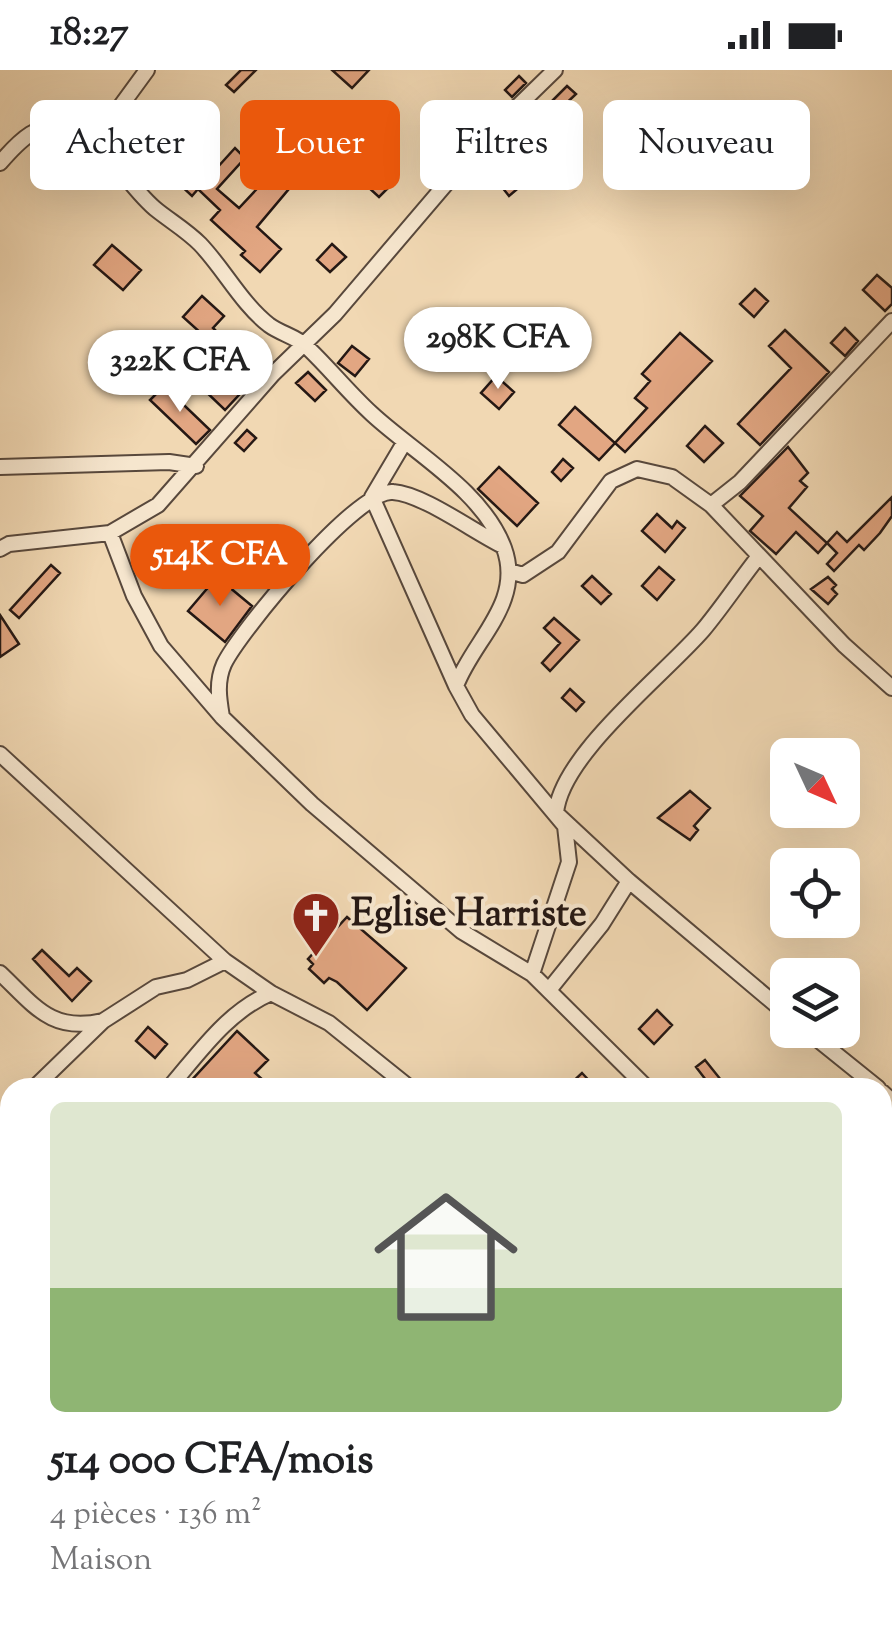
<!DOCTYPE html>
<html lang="fr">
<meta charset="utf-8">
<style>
:root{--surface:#fff;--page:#f2f2f2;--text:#202124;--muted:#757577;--accent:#ea580c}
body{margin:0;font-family:"Sorts Mill Goudy",serif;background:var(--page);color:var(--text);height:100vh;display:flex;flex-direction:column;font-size:38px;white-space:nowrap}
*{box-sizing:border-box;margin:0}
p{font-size:32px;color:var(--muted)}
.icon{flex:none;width:55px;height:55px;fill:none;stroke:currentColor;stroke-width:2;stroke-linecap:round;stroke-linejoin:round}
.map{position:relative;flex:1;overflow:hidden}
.sheet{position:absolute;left:0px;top:1008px;width:892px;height:552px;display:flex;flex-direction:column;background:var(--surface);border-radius:30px 30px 0 0;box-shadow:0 10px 40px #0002}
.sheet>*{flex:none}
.top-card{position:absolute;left:30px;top:30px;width:832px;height:90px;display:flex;gap:20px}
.needle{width:65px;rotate:134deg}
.buttons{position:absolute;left:770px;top:668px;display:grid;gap:20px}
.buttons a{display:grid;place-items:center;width:90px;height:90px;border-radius:15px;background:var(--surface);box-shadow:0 10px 40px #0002;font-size:50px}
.price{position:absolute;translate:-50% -85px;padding:0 22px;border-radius:35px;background:#fff;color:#222;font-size:32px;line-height:65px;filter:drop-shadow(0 2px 5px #0008)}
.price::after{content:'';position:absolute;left:50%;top:60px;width:30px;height:22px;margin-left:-15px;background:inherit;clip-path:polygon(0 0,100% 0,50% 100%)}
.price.on{background:var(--accent);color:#fff}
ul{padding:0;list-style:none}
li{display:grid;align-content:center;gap:20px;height:530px;padding:0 50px}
li span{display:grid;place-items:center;height:310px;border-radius:15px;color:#555}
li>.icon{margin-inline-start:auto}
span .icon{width:180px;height:180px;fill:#fffc;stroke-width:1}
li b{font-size:42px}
.tag{padding:0 35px;border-radius:15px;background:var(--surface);box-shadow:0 10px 40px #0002;font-size:35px;line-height:90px}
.tag.on{background:var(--accent);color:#fff}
.status{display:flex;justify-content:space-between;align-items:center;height:70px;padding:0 50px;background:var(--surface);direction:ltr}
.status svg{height:28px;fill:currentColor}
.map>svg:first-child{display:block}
</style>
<div class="status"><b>18:27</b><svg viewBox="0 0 49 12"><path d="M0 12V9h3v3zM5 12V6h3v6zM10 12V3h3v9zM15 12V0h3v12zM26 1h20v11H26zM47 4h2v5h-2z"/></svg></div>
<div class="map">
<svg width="892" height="1559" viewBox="0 0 892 1559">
<rect width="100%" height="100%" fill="#f1d8b3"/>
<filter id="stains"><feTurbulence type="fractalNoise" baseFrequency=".002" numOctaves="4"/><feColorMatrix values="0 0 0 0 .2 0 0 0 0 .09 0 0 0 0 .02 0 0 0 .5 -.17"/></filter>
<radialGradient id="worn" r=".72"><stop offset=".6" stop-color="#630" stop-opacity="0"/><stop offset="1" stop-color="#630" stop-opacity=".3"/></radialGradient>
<path fill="#e2a682" stroke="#251814" stroke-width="2.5" d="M 241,0 L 256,0 L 234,22 L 226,15 Z
M 332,0 L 369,0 L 352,18 Z
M 519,6 L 526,13 L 512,27 L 505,20 Z
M 567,16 L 576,24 L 552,47 L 544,39 Z
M 201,45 L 213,57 L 183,89 L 171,77 Z
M 363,52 L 379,68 L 365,82 L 349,68 Z
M 310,62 L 325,76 L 257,157 L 281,179 L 260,202 L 241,185 L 245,181 L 211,150 L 220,140 L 198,119 L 192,126 L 177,112 L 192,96 L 206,110 L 235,78 L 245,88 L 217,119 L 239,138 Z
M 362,79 L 371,88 L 365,95 L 389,117 L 379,127 L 346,97 Z
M 512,101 L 523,114 L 509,126 L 498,112 Z
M 332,174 L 346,187 L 330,202 L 317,190 Z
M 112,175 L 141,200 L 123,220 L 94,195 Z
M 877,205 L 892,218 L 892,234 L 885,241 L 863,220 Z
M 755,219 L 768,231 L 754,247 L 740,234 Z
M 202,226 L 224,246 L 213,258 L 221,266 L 213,274 L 183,247 Z
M 845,258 L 858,271 L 845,286 L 831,273 Z
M 785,260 L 829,302 L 760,375 L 738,354 L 791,298 L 769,276 Z
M 680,263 L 712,291 L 625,382 L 615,373 L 647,338 L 635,328 L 650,311 L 642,304 Z
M 352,276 L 369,289 L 355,306 L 338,293 Z
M 239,277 L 263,299 L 225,340 L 202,318 Z
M 490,285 L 504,297 L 496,306 L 482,294 Z
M 308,302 L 326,320 L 315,331 L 296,313 Z
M 496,306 L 514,322 L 499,339 L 481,323 Z
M 164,316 L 210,360 L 196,374 L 150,330 Z
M 575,337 L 615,373 L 599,390 L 559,355 Z
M 705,356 L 723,373 L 704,392 L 687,376 Z
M 247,360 L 256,368 L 244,381 L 235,373 Z
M 788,377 L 808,403 L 800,411 L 807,417 L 789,438 L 827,473 L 818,483 L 796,462 L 776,484 L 750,461 L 763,446 L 740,426 Z
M 563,389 L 573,398 L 561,411 L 552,402 Z
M 499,397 L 538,433 L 517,456 L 478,419 Z
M 892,427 L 892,446 L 880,463 L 864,480 L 859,475 L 834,501 L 827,494 L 837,483 L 827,473 L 837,462 L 847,472 Z
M 657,444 L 672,458 L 677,451 L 685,458 L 665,482 L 642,461 Z
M 51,495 L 60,503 L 19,548 L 10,540 Z
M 659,497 L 674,510 L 657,530 L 642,516 Z
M 592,506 L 611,524 L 601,534 L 582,516 Z
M 217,507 L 252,536 L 225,572 L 188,541 Z
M 828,507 L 836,515 L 832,519 L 837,524 L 828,534 L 811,519 Z
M 0,545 L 19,574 L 0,587 Z
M 554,548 L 579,570 L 550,601 L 542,593 L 560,573 L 544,558 Z
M 570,619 L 584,632 L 576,641 L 562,628 Z
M 690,721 L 710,738 L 694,756 L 698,760 L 690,770 L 658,748 Z
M 347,847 L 406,898 L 367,940 L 337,912 L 329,908 L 324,913 L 309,899 L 313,894 L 308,889 Z
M 42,880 L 69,906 L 77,898 L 91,911 L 72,931 L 33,889 Z
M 657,940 L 672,955 L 654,974 L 639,959 Z
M 148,957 L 167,974 L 155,988 L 136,971 Z
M 237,961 L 268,990 L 255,1003 L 272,1018 L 197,1018 L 190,1012 Z
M 705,990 L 721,1010 L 712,1018 L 696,997 Z
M 582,1003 L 596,1018 L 566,1018 Z"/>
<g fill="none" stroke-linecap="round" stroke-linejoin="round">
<g stroke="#58483c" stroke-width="18">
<path id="street" d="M 93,74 L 147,0
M 0,93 C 18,72 40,48 70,59 C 110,73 127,117 158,141 C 172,152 187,161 200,174 C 224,199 241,233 269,255 C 281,264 298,267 308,278 C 330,299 349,323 372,344 C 414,383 483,421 504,478 C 524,533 473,570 456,616 L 472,645 L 565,756 L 569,792 L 532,904
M 404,373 L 372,427 L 456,616
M 0,397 L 169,392 L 196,396
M 711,435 L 740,412 L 892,251
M 110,463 L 134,526 L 161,576 L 222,647 L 312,734 L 461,861 L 532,904 L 647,1018
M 0,479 L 9,474 L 110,463 L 158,435 L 273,304 L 335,244 L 486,67 L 555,0
M 759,486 C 740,510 723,536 703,560 C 664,605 561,685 556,743 L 629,811 L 788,945
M 509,501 L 523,505 L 558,482 L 611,411 L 637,399 L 672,407 L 711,435 L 844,575 L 892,618
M 222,647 C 219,629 216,612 224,594 C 240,561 358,418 393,422 C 423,424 474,462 503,476
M 0,684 L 225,891 L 271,923 L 329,953 L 410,1018
M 0,903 C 35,936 51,963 103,951
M 549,920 L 602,854 L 629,811
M 806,960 L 878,1018
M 34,1018 L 103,951 L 156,917 L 187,910 L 225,891
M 169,1018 C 200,982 227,942 271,923
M 882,1022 L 892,1031
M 0,1062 L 10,1049
M 0,1208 L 10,1197
M 882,1250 L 892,1260
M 0,1257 L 10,1268
M 0,1401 L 10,1410
M 882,1487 L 892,1498
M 0,1532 L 10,1540
M 21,1550 L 28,1559
M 700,1550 L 709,1559
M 555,1556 L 559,1559
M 423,1559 L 429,1550
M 680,1559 L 688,1550"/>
</g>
<use href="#street" stroke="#f6e6ce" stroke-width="14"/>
</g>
<defs>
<g id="church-pin" transform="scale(2.5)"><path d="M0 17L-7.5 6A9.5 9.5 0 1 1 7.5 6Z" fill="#8f2418" stroke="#f6e6ce"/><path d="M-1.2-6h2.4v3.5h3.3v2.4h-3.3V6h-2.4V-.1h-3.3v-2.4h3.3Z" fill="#fff"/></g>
</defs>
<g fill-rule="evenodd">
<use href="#church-pin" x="316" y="846"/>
</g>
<g text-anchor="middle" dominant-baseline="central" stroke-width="8" stroke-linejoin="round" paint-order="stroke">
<g font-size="38" font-weight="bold" fill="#251814" stroke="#f6e6ce" text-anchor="start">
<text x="351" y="846">Eglise Harriste</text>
</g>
</g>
<rect width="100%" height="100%" filter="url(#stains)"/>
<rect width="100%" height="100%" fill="url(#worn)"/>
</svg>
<div class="buttons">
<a><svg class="needle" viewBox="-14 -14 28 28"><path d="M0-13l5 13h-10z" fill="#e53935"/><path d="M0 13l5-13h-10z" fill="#757577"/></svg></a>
<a><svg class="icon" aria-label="locate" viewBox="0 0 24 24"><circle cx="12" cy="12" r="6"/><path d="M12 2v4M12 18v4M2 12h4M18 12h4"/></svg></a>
<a><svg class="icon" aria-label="layers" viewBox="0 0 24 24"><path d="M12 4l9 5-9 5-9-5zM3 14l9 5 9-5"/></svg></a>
</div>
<b class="price" style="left:498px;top:322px">298K CFA</b>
<b class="price" style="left:180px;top:345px">322K CFA</b>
<b class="price on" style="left:220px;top:539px">514K CFA</b>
<div class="top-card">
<a class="tag">Acheter</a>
<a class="tag on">Louer</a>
<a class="tag">Filtres</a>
<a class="tag">Nouveau</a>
</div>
<section class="sheet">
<ul>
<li><span style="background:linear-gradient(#dfe7d0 60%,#8fb573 0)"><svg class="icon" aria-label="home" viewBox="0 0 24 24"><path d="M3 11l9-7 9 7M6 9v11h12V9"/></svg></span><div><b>514 000 CFA/mois</b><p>4 pièces · 136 m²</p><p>Maison</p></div></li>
</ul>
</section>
</div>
